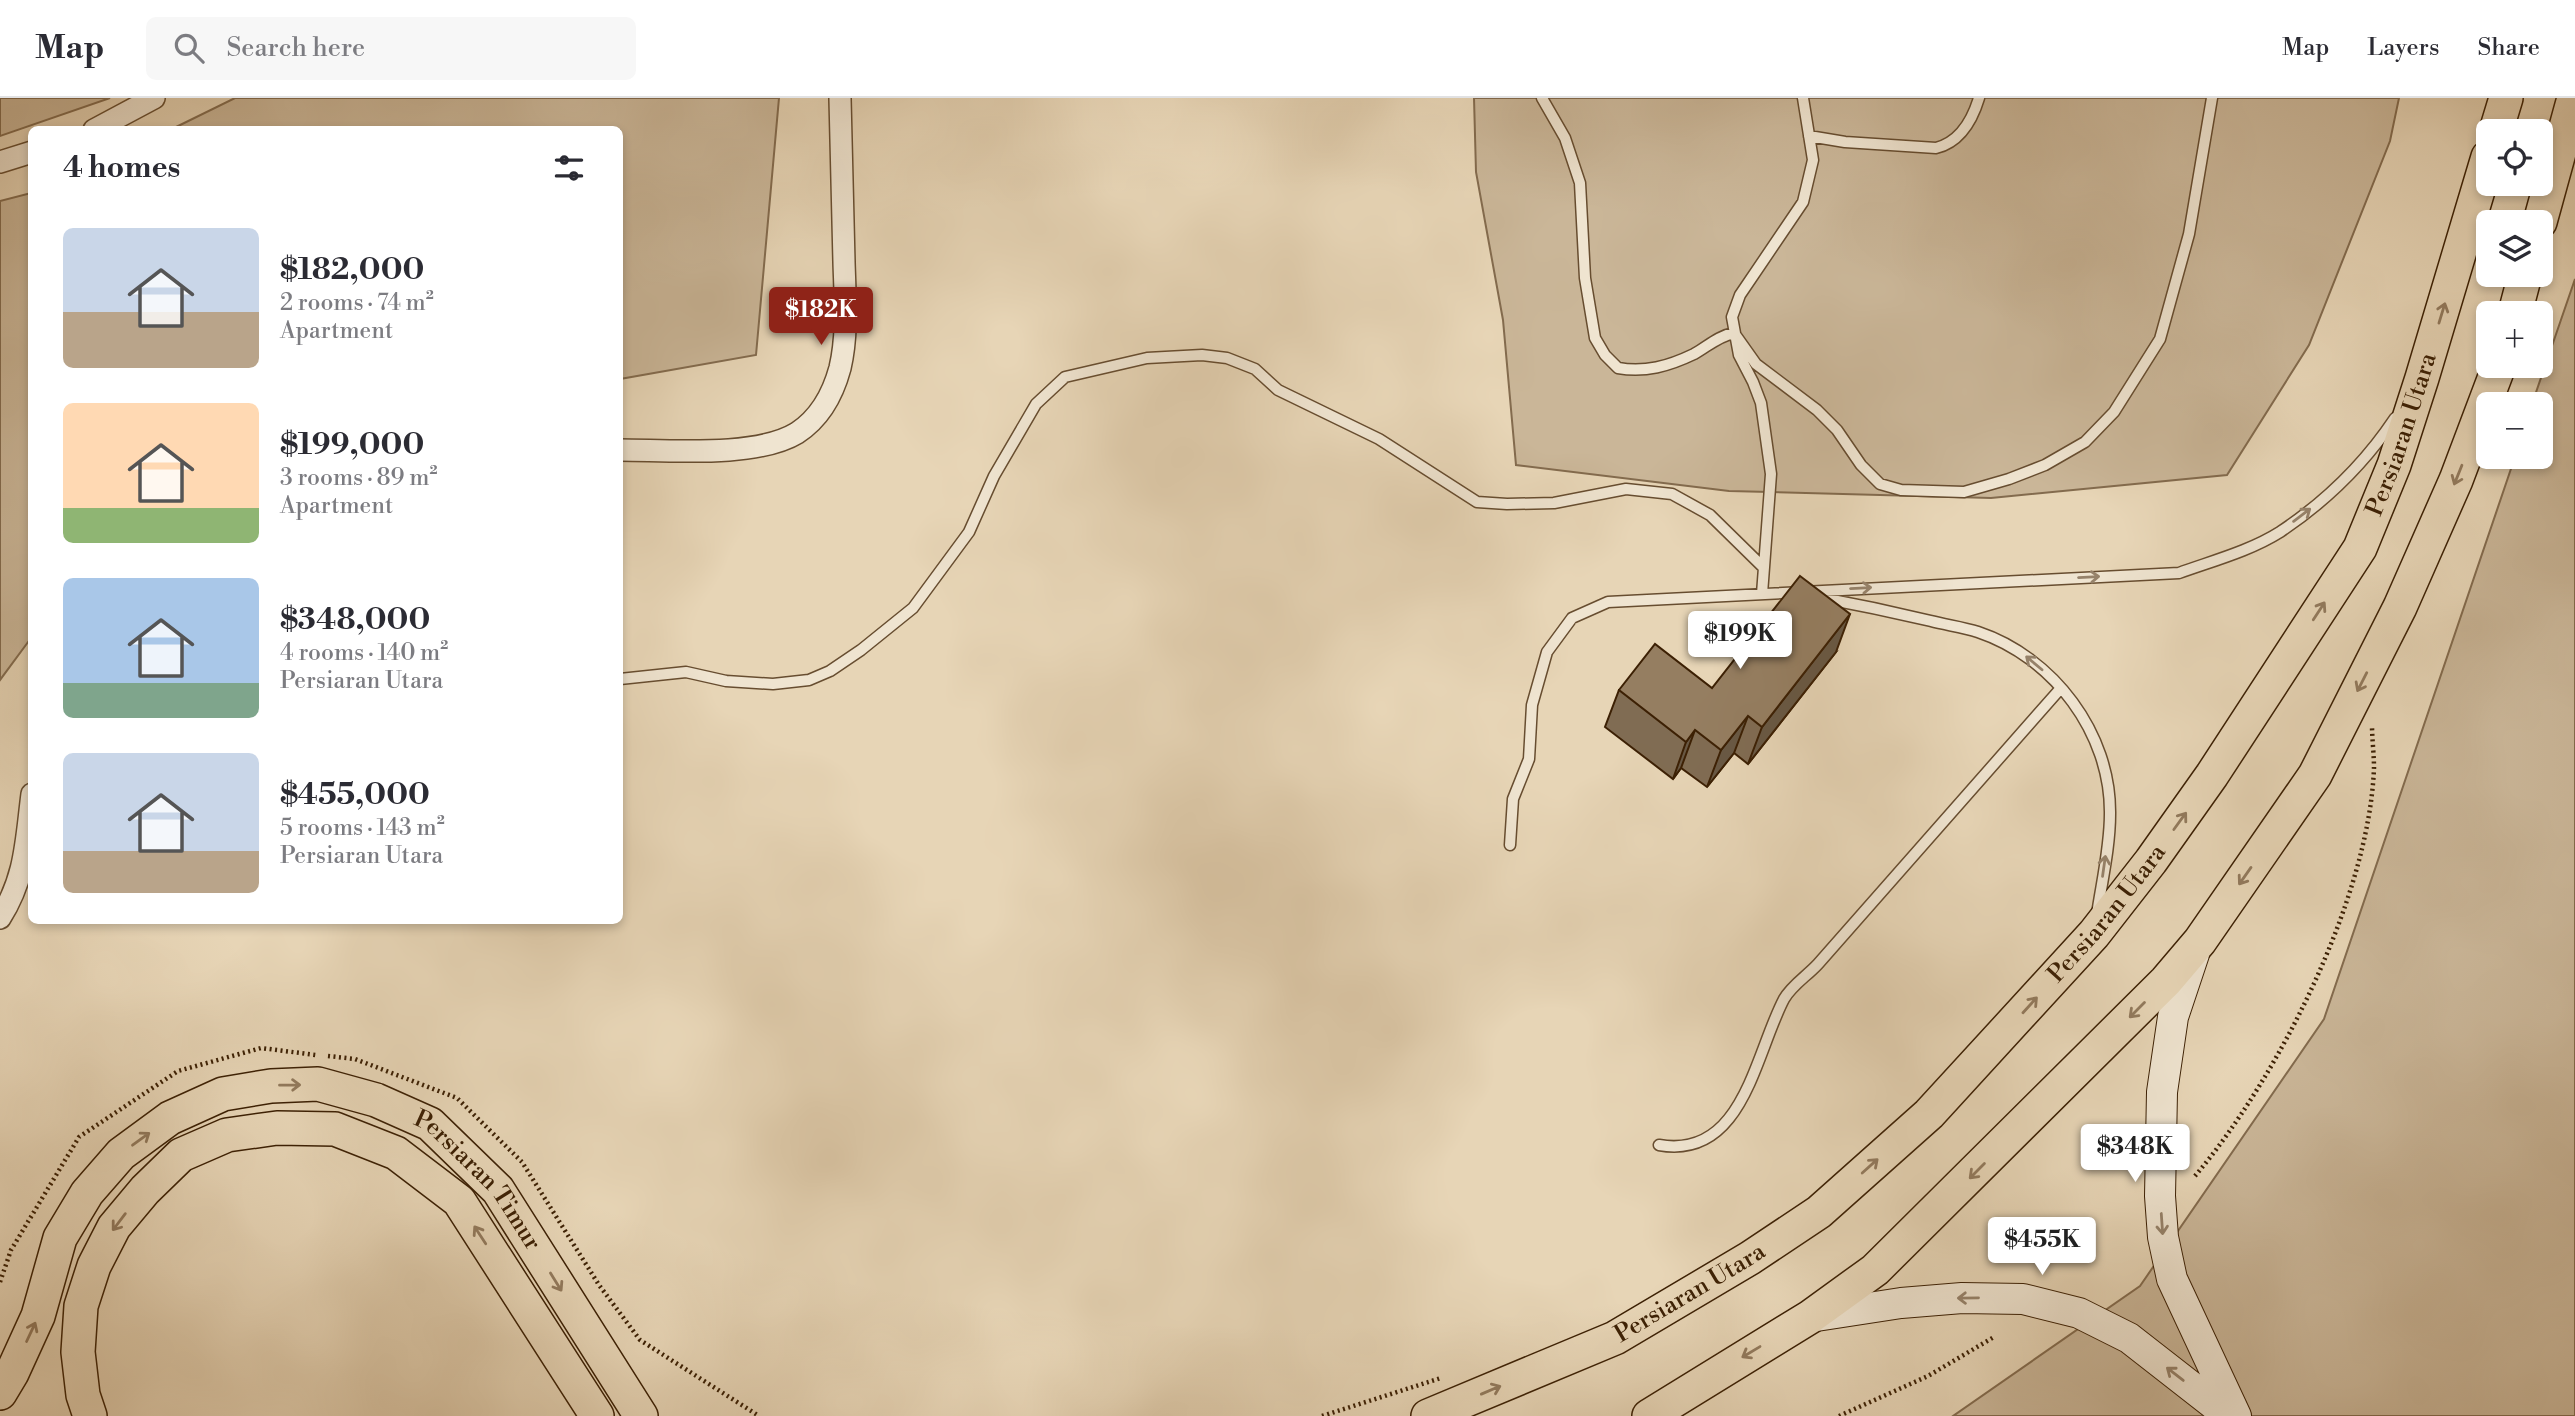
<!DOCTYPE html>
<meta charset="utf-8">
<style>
:root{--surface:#fff;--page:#f7f7f7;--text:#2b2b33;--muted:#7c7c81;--line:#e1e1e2;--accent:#8f2418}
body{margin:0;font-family:"Libre Bodoni",serif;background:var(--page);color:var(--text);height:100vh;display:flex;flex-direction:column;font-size:26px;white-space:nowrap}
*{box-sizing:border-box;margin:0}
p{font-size:23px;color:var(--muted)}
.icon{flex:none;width:38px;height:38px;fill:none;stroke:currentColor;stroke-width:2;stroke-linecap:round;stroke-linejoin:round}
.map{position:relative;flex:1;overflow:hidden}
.panel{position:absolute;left:28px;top:28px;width:595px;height:798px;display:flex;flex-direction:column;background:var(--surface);border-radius:10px;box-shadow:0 4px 10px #0003}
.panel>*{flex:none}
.tools{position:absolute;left:2476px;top:21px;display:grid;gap:14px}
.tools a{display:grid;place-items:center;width:77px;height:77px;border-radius:10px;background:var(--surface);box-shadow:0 4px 10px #0003;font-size:35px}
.price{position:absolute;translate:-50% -60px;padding:0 16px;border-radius:7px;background:#fff;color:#222;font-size:23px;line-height:46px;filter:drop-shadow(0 2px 4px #0008)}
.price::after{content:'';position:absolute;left:50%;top:42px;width:21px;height:16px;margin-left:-10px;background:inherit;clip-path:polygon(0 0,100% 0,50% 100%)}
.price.selected{background:var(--accent);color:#fff}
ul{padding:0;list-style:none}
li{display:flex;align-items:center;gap:21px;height:175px;padding:0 35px}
li span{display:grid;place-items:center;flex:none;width:196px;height:140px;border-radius:10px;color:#555}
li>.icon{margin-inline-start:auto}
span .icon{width:84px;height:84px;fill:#fffc;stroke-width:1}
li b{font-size:30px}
h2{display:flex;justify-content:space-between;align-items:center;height:84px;padding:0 35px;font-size:30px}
header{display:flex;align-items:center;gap:42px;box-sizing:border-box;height:98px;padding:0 35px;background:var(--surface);border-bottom:2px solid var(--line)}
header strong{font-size:33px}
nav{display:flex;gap:38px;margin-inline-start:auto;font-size:24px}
.search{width:490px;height:63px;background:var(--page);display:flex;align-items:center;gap:18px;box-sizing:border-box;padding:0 24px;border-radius:10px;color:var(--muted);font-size:26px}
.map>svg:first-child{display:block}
</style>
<header>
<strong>Map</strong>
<div class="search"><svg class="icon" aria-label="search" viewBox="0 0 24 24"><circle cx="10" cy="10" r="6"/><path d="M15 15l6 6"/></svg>Search here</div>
<nav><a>Map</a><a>Layers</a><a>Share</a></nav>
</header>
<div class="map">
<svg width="2575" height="1318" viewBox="0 0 2575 1318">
<rect width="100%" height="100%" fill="#e7d5b6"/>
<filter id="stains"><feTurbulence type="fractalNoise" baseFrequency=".00286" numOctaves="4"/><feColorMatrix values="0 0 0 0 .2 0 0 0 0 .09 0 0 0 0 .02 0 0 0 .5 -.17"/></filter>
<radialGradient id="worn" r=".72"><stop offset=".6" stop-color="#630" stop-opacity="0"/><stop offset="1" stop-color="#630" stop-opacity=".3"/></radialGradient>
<path fill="#cab698" stroke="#836b4e" stroke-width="2" d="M 0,0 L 110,0 L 0,38 Z
M 235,0 L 779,0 L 756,257 L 620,281 L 620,32 L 172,31 Z
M 1474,0 L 2399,0 L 2390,43 L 2309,247 L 2227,377 L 1991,400 L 1729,393 L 1516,367 L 1503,222 L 1476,74 Z
M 31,95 L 31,540 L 0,582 L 0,103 Z
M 2575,181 L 2575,1318 L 1953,1318 L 2140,1188 L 2324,921 L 2515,359 L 2541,359 L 2541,306 L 2532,306 Z"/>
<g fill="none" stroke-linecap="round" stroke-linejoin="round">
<g stroke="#674d30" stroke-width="13">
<path id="lane" d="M 1542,0 L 1565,40 L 1580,85 L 1585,180 L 1595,240 L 1605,257 L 1618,270 C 1645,275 1669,268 1694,256 C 1707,249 1718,238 1734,235
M 1809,38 L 1845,44 L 1936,50 C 1960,44 1972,23 1979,0
M 1734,235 L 1756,266 L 1817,312 L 1837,332 L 1861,367 L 1880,386 L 1901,392 L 1964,394 L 2009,381 L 2045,367 L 2085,344 L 2114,314 L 2160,241 L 2189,136 L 2212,0
M 1762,496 L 1771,376 L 1761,305 L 1753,284 L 1739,257 L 1732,219 L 1740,197 L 1803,104 L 1813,62 L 1803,0
M 1817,499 C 1855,506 1893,514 1931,523 C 1946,527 1963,529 1978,534 C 2053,559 2111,635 2110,716 C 2110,749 2102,783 2097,816
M 620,581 L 686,574 L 726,583 L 773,586 L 809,582 L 830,573 L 861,552 L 913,510 L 969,434 L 994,378 L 1036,306 L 1065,279 L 1147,260 L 1202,257 L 1227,260 L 1255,271 L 1278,292 L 1379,341 L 1477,404 L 1507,406 L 1554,405 L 1626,391 L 1672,396 L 1710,417 L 1764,470
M 1510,747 L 1513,701 L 1529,661 L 1532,607 L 1547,554 L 1572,520 L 1608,504 L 2179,475 C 2212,463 2250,453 2280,434 C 2325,404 2365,365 2395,320
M 1659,1047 C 1743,1062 1755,956 1784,901 C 1792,887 1807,878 1818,866 L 2061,590"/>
</g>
<g stroke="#674d30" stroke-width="24">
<path id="street" d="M 94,32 L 154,0
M 0,64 L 32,54
M 620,352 C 668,352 756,360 797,335 C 820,320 833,296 840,270 C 848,236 845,199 844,164 C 843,110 841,55 840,0
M 0,820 C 26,779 26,743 32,696"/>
</g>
<g stroke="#3c2004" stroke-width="32">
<path id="secondary" d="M 2194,856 L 2173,919 L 2162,994 L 2160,1098 L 2163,1139 L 2172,1181 L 2236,1318
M 1810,1219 L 1901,1205 L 1962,1200 L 2023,1201 L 2079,1215 L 2129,1240 L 2229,1318"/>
</g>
<g stroke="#3c2004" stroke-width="36">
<g id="primary">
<path d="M 2496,33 L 2506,0"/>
<path d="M 2540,124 L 2574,0"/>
<path d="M 2515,215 L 2525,177"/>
<path id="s1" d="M 0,1295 L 12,1275 L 38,1218 L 60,1140 L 87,1095 L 121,1056 L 170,1020 L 223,996 L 271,988 L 318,986 L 376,1002 L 430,1026 L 498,1092 L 641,1318"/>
<path d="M 90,1318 L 83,1297 L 78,1254 L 81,1208 L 94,1168 L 114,1129 L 145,1092 L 181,1057 L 227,1037 L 277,1030 L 335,1031 L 396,1055 L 459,1103 L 597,1318"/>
<path id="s2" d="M 1428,1318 L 1615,1240 L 1750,1160 L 1819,1114 L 1929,1016 L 2094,836 L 2151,763 L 2212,677 L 2360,450 L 2394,367 L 2422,280 L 2488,59"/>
<path d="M 1649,1318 L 1810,1219 L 1875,1172 L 2166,883 L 2200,843 L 2315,677 L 2400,509 L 2456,382 L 2499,268"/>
</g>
</g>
<path stroke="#3c2004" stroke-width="4.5" stroke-dasharray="2 3.5" stroke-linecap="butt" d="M 328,958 L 355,961 L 457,1000 L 522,1064 L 599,1187 L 640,1242 L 759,1318
M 2195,1078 C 2278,980 2369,800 2374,670 C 2374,656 2372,641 2372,627
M 0,1184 L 11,1152 L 79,1039 L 178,973 L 261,950 L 316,957
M 1322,1318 L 1441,1280
M 1839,1318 L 1928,1278 L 1994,1239"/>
<use href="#lane" stroke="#efe4d0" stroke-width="10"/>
<use href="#street" stroke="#efe4d0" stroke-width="21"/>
<use href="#secondary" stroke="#efe4d0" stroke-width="30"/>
<use href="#primary" stroke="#e7d5b6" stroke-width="33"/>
</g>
<path fill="#806c53" stroke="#3c2004" stroke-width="2" d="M 1836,554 L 1748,666 L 1734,655 L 1707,689 L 1681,670 L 1673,681 L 1605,629 L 1619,592 L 1712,590 Z"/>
<path fill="#685844" stroke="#3c2004" stroke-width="2" d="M 1850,516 L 1836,554 L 1748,666 L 1762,629 Z
M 1748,618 L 1734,655 L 1707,689 L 1721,652 Z
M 1695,632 L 1681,670 L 1673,681 L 1686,644 Z"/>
<path fill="#957e61" stroke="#3c2004" stroke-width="2" d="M 1800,478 L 1850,516 L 1762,629 L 1748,618 L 1721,652 L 1695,632 L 1686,644 L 1619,592 L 1655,546 L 1712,590 Z"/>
<defs><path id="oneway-shaft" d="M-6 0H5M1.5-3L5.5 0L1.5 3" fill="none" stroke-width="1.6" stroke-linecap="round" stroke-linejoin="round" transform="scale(1.75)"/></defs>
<g stroke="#927a5d">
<use href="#oneway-shaft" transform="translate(2442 215) rotate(-73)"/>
<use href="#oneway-shaft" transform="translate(2458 377) rotate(112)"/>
<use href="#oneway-shaft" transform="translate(2319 513) rotate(-57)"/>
<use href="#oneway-shaft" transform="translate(2362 584) rotate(117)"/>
<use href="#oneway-shaft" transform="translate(2180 723) rotate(-54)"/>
<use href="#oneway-shaft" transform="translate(2245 778) rotate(125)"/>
<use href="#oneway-shaft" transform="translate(2030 907) rotate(-48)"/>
<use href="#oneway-shaft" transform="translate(2137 912) rotate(135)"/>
<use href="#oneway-shaft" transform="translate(290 987) rotate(-1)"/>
<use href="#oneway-shaft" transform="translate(141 1041) rotate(-36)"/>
<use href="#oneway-shaft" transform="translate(1870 1068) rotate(-42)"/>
<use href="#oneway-shaft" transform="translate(1977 1073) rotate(135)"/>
<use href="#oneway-shaft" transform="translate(119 1124) rotate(127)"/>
<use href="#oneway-shaft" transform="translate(480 1137) rotate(-123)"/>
<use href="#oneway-shaft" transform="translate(556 1184) rotate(58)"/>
<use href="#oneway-shaft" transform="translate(31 1234) rotate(-65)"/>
<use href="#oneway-shaft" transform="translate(1751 1254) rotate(149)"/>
<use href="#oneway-shaft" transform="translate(1491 1292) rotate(-23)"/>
</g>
<g stroke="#96826a">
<use href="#oneway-shaft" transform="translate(2302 417) rotate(-37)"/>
<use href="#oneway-shaft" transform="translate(2089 479) rotate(-3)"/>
<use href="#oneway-shaft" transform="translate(1861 490) rotate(-3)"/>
<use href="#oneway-shaft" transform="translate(2034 565) rotate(-140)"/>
<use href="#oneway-shaft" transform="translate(2104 768) rotate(-82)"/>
<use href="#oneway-shaft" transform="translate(2162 1126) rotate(86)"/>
<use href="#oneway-shaft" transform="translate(1968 1200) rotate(179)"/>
<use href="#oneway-shaft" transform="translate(2175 1276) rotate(-142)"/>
</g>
<g text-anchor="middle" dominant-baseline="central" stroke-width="5" stroke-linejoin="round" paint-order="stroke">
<g font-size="24" fill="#3c2004" stroke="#efe4d0">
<text stroke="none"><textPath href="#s2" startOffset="1424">Persiaran Utara</textPath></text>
<text stroke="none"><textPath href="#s2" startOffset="858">Persiaran Utara</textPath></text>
<text stroke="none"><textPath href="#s1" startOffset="679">Persiaran Timur</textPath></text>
<text stroke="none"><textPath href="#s2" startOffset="290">Persiaran Utara</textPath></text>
</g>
</g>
<rect width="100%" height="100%" filter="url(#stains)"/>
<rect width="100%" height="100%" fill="url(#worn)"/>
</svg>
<div class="tools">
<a><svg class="icon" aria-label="locate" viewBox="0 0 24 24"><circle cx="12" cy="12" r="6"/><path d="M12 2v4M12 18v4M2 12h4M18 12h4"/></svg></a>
<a><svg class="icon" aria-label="layers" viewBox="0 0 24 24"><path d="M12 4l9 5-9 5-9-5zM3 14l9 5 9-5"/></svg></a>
<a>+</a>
<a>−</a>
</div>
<b class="price selected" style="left:821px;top:249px">$182K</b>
<b class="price" style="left:1740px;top:573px">$199K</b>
<b class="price" style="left:2135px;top:1086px">$348K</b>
<b class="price" style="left:2042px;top:1179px">$455K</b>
<section class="panel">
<h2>4 homes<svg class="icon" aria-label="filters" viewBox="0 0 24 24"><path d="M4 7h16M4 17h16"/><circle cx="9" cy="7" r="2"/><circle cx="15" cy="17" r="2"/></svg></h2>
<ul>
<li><span style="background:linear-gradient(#c9d6e8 60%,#b9a48a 0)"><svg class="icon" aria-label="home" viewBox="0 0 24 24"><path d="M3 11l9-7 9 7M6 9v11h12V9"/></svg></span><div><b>$182,000</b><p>2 rooms · 74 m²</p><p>Apartment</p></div></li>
<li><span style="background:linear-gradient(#ffd9b3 75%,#8fb573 0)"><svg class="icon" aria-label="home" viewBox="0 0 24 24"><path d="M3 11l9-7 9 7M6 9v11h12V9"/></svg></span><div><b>$199,000</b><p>3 rooms · 89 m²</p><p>Apartment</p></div></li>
<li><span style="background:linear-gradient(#a9c7e8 75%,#7fa58c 0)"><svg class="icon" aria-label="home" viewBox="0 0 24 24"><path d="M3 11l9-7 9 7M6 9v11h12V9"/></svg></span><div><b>$348,000</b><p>4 rooms · 140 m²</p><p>Persiaran Utara</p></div></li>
<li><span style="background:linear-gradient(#c9d6e8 70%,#b9a48a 0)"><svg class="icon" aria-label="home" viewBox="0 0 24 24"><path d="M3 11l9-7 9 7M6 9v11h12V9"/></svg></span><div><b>$455,000</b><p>5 rooms · 143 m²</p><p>Persiaran Utara</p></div></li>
</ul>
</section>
</div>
